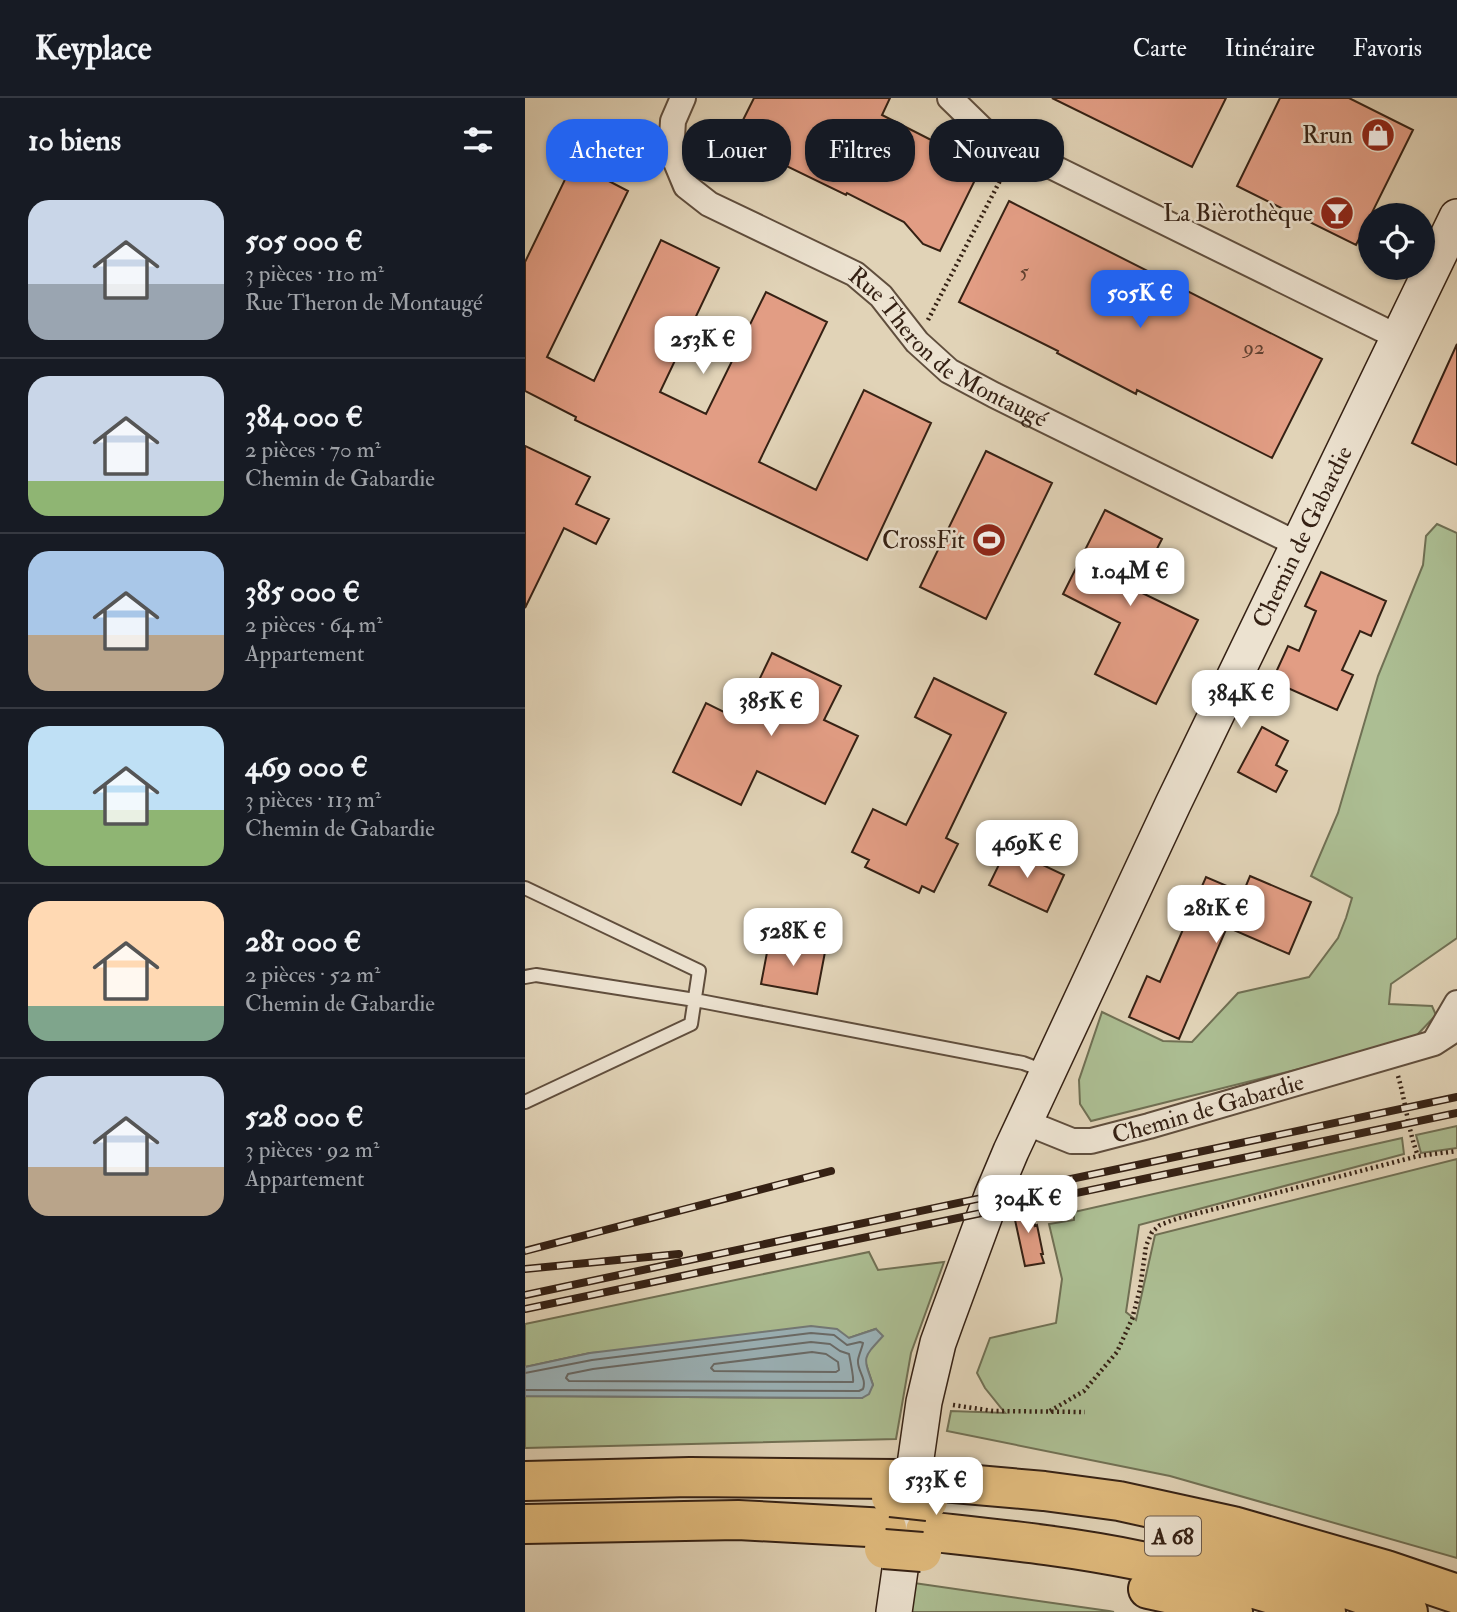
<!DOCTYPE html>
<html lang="fr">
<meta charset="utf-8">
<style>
:root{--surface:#171b24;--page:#20242c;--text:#f1f3f6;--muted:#9ea1a6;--line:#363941;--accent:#2563eb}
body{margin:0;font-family:"IM FELL Double Pica",serif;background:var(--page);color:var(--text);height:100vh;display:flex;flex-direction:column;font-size:26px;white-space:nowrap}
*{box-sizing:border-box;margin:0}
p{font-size:23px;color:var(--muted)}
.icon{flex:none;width:38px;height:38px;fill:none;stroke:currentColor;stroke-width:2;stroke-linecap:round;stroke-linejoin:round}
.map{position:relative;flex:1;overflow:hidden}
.sheet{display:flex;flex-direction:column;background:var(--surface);width:525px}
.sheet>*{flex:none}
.hud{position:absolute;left:21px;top:21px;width:665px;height:63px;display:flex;gap:14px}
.controls{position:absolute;left:833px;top:105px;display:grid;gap:14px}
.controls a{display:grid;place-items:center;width:77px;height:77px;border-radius:50%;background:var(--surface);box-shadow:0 2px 5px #0004;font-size:35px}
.price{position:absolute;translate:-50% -60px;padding:0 16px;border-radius:14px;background:#fff;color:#222;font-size:23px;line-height:46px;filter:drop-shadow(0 2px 4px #0008)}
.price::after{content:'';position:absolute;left:50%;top:42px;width:21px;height:16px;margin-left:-10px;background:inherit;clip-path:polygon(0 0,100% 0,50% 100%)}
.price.selected{background:var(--accent);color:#fff}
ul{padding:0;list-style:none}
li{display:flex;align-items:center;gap:21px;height:175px;padding:0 28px}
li+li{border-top:2px solid var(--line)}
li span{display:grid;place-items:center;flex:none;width:196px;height:140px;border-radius:21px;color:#555}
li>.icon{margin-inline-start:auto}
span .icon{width:84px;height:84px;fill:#fffc;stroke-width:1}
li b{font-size:30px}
h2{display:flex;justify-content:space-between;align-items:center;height:84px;padding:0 28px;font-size:30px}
.chip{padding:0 24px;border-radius:28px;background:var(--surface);box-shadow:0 2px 5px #0004;font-size:24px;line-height:63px}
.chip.selected{background:var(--accent);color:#fff}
header{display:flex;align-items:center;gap:42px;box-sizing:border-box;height:98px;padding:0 35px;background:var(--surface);border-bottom:2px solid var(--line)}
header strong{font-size:33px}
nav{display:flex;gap:38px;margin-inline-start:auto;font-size:24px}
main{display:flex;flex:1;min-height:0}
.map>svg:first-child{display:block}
</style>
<header>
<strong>Keyplace</strong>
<nav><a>Carte</a><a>Itinéraire</a><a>Favoris</a></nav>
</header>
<main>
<section class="sheet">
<h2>10 biens<svg class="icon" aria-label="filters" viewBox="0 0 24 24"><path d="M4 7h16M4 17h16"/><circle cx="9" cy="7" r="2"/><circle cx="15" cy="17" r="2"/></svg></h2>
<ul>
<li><span style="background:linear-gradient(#c9d6e8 60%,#9aa5b1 0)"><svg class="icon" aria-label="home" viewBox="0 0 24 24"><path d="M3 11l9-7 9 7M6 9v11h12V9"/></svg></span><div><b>505 000 €</b><p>3 pièces · 110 m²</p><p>Rue Theron de Montaugé</p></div></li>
<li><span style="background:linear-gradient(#c9d6e8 75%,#8fb573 0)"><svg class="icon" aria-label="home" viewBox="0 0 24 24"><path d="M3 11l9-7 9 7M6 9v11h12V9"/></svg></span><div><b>384 000 €</b><p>2 pièces · 70 m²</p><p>Chemin de Gabardie</p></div></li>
<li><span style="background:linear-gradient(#a9c7e8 60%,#b9a48a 0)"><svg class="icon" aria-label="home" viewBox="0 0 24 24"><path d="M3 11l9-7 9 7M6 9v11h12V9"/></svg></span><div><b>385 000 €</b><p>2 pièces · 64 m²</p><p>Appartement</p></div></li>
<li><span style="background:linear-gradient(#bfe0f5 60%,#8fb573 0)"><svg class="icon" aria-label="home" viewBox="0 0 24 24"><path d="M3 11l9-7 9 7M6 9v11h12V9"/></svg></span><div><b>469 000 €</b><p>3 pièces · 113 m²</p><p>Chemin de Gabardie</p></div></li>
<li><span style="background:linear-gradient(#ffd9b3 75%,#7fa58c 0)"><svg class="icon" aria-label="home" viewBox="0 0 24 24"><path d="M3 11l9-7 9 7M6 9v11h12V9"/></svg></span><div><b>281 000 €</b><p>2 pièces · 52 m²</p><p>Chemin de Gabardie</p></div></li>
<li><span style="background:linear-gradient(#c9d6e8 65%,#b9a48a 0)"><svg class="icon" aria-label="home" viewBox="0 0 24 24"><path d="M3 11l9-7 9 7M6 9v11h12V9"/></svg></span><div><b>528 000 €</b><p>3 pièces · 92 m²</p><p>Appartement</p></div></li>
</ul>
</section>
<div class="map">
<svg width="932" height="1514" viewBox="0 0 932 1514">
<rect width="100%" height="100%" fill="#e1d3b7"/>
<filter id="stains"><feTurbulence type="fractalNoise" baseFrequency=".00286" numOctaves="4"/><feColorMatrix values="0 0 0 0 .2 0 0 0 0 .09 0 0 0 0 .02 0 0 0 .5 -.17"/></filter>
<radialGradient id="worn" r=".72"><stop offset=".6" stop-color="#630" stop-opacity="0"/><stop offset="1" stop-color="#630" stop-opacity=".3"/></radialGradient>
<path fill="#acbe93" stroke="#707054" stroke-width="2" d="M 912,426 L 932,435 L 932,840 L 866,886 L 864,906 L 907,908 L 911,917 L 892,937 L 818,960 L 566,1023 L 555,1006 L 554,982 L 577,914 L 638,943 L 667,944 L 713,895 L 784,879 L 813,840 L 821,820 L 827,800 L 786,778 L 813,715 L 853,578 L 898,467 L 901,438 Z
M 932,1028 L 932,1050 L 896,1055 L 891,1037 Z
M 877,1040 L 879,1056 L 614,1127 L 601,1214 L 611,1222 L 630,1137 L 932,1061 L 932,1460 L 645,1378 L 422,1333 L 426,1313 L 480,1315 L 460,1290 L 452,1275 L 465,1240 L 531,1225 L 537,1181 L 524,1126 L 549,1122 L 549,1114 Z
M 344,1154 L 353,1172 L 419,1164 L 386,1255 L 371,1341 L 0,1350 L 0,1298 L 337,1300 L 348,1287 L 340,1263 L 350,1231 L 324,1240 L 65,1255 L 0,1269 L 0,1226 Z
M 389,1485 L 584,1513 L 589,1514 L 386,1514 Z"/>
<path fill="#9bb4bb" stroke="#727978" stroke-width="2" d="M 286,1228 L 312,1231 L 324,1240 L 351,1231 L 358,1238 C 337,1261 338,1258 348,1287 L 344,1296 L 337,1300 L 0,1298 L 0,1269 L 65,1255 Z"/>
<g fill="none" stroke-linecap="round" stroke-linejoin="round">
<path stroke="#686a68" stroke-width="2" d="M 286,1244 L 305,1246 L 315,1253 L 324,1256 C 325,1261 329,1280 328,1284 L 44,1283 L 41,1280 L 43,1276 L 68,1271 Z
M 287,1254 L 301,1256 L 313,1264 L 314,1272 L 311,1274 L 189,1273 L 186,1270 L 189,1266 Z
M 0,1275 L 67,1262 L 286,1235 L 309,1237 L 322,1247 L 335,1244 L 338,1245 C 337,1250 334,1256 333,1262 C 332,1273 342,1280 338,1291 L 334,1293 L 0,1292"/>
</g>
<path fill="#e29d84" stroke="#352114" stroke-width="2" d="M 229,0 L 365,0 L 357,17 L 418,48 L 411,61 L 451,80 L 415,153 L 398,146 L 379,124 L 322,95 L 321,97 L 208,42 Z
M 527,0 L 701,0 L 667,69 Z
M 755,0 L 824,0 L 888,32 L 831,147 L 712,88 Z
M 64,32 L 92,47 L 76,79 L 103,93 L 22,259 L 69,283 L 136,142 L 194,170 L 135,294 L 181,316 L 241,194 L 302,224 L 234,364 L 291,392 L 339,292 L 406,325 L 342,462 L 50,322 L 51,319 L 0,293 L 0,164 Z
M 484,103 L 797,261 L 747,360 L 612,292 L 611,296 L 532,255 L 533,253 L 434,204 Z
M 932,246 L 932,367 L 887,345 Z
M 0,348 L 65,379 L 51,406 L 84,421 L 71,446 L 39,430 L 0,510 Z
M 461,353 L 527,385 L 461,521 L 395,489 Z
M 580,412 L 637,441 L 611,492 L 673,522 L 631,606 L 570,576 L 595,525 L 538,496 Z
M 796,474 L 861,503 L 846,538 L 835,533 L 817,572 L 828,577 L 812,612 L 747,583 L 763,548 L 774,553 L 791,513 L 780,508 Z
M 247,555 L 316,588 L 299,622 L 333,638 L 300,706 L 232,673 L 216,707 L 148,674 L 181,605 L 215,622 Z
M 409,580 L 481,615 L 421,740 L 433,746 L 409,794 L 397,788 L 394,795 L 340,769 L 344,762 L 327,754 L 348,711 L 381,727 L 426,637 L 390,619 Z
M 737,629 L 763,643 L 751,667 L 762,673 L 751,694 L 713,674 Z
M 482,750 L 539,777 L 522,814 L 464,787 Z
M 725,778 L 786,804 L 764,856 L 702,829 L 654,941 L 604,919 L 622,878 L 635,884 L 681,779 L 718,795 Z
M 244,844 L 300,854 L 292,896 L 236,886 Z
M 504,1104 L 510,1128 L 512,1127 L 518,1156 L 516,1156 L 519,1165 L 500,1168 L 487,1108 Z"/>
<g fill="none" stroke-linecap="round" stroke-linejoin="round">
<g stroke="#604e3d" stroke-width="16">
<path id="lane" d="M 0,790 L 174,873 L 166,926 L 0,1004
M 0,879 L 11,877 L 170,902 L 498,965 L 522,974"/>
</g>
<g stroke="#604e3d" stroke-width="28">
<g id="street">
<path id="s1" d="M 158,0 L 148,23 L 147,39 L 151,64 L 161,88 L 184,106 L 330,176 L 356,198 L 392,244 L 424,273 L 469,297 L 772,446"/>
<path d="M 425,0 L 461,35 L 491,51 L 875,240"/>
<path d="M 911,941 L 932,905"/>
<path id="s2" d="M 500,1024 L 547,1043 L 566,1043 L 624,1028 L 909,945 L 932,930"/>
</g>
</g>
<g stroke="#352114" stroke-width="38">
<g id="secondary">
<path id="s3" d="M 369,1514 L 399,1304 L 413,1245 L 422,1220 L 467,1098 L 486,1053 L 648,706 L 932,119"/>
</g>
</g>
<g stroke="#352114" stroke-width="42">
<path id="highway" d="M 0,1383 L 165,1379 L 369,1381
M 406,1383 L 519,1393 L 594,1403 L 708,1428 L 861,1472 L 932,1496
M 0,1426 L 213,1422 L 362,1430
M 400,1433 C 472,1441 545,1448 616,1463 C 679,1475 741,1493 801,1514
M 662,1442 C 736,1464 811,1484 883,1514
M 623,1491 L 651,1497 L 708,1514"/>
</g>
<path stroke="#352114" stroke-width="4.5" stroke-dasharray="2 3.5" stroke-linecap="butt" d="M 403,222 L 481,71
M 873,978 C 881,1005 883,1032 893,1058
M 428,1307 L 468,1313 L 560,1314
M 525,1313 L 559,1293 L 592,1254 L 607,1221 L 615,1191 L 621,1148 L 627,1134 L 635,1127 L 651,1121 L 893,1058 L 932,1053"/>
<use href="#lane" stroke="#ece2d0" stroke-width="12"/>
<use href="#street" stroke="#ece2d0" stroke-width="24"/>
<use href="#secondary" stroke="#ece2d0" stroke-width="35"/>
<use href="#highway" stroke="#e0ba7c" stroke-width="38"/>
<g stroke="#352114" stroke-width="8">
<path id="rail" d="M 0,1153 L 306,1073
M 0,1171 L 154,1156
M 0,1197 L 932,999
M 0,1211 L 932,1015"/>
</g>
<use href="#rail" stroke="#ece2d0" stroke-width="5" stroke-dasharray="16" stroke-linecap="butt"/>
<g stroke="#352114" stroke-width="42" stroke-linecap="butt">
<path id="highway-bridge" d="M 366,1399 L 403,1403
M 359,1451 L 397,1454"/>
</g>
<use href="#highway-bridge" stroke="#e0ba7c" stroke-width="38"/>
</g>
<defs>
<g id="shop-disc" transform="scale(1.75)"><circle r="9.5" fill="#8f2418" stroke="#ece2d0"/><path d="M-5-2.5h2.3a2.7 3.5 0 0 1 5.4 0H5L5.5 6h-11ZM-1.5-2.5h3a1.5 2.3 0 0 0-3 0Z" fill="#fff"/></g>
<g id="bar-disc" transform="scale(1.75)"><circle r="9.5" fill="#8f2418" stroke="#ece2d0"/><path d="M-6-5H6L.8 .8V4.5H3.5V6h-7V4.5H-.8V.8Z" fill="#fff"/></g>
<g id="stadium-disc" transform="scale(1.75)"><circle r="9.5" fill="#8f2418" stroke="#ece2d0"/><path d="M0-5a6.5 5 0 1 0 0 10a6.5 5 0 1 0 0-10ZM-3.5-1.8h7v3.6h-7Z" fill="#fff"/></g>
</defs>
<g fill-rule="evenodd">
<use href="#shop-disc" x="853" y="37"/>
<use href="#bar-disc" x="812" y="115"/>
<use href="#stadium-disc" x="464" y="442"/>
</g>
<g text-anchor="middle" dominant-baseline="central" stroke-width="5" stroke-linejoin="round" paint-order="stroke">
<g font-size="21" fill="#604030">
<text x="499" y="173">5</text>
<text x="729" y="249">92</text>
</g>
<rect fill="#ece2d0" stroke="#6c5b4c" stroke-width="2" x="620" y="1418.5" width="56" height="39" rx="5"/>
<g font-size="23" font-weight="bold" fill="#352114">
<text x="648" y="1438">A 68</text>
</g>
<g font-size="24" fill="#352114" stroke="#ece2d0" text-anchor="end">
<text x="828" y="37">Rrun</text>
<text x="788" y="115">La Bièrothèque</text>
<text x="440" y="442">CrossFit</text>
</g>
<g font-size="24" fill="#352114" stroke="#ece2d0">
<text stroke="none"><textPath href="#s1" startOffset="404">Rue Theron de Montaugé</textPath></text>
<text stroke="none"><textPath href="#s3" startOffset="1158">Chemin de Gabardie</textPath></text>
<text stroke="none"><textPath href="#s2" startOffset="191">Chemin de Gabardie</textPath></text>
</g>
</g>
<rect width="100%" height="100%" filter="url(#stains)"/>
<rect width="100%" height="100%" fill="url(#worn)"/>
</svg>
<div class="controls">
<a><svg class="icon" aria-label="locate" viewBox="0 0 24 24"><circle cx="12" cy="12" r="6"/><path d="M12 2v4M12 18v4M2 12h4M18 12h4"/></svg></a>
</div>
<b class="price selected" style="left:615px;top:232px">505K €</b>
<b class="price" style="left:178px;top:278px">253K €</b>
<b class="price" style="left:605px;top:510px">1.04M €</b>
<b class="price" style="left:716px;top:632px">384K €</b>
<b class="price" style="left:246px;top:640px">385K €</b>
<b class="price" style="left:502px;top:782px">469K €</b>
<b class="price" style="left:691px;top:847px">281K €</b>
<b class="price" style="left:268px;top:870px">528K €</b>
<b class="price" style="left:503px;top:1137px">304K €</b>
<b class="price" style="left:411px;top:1419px">533K €</b>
<div class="hud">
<a class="chip selected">Acheter</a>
<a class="chip">Louer</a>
<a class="chip">Filtres</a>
<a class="chip">Nouveau</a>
</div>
</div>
</main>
